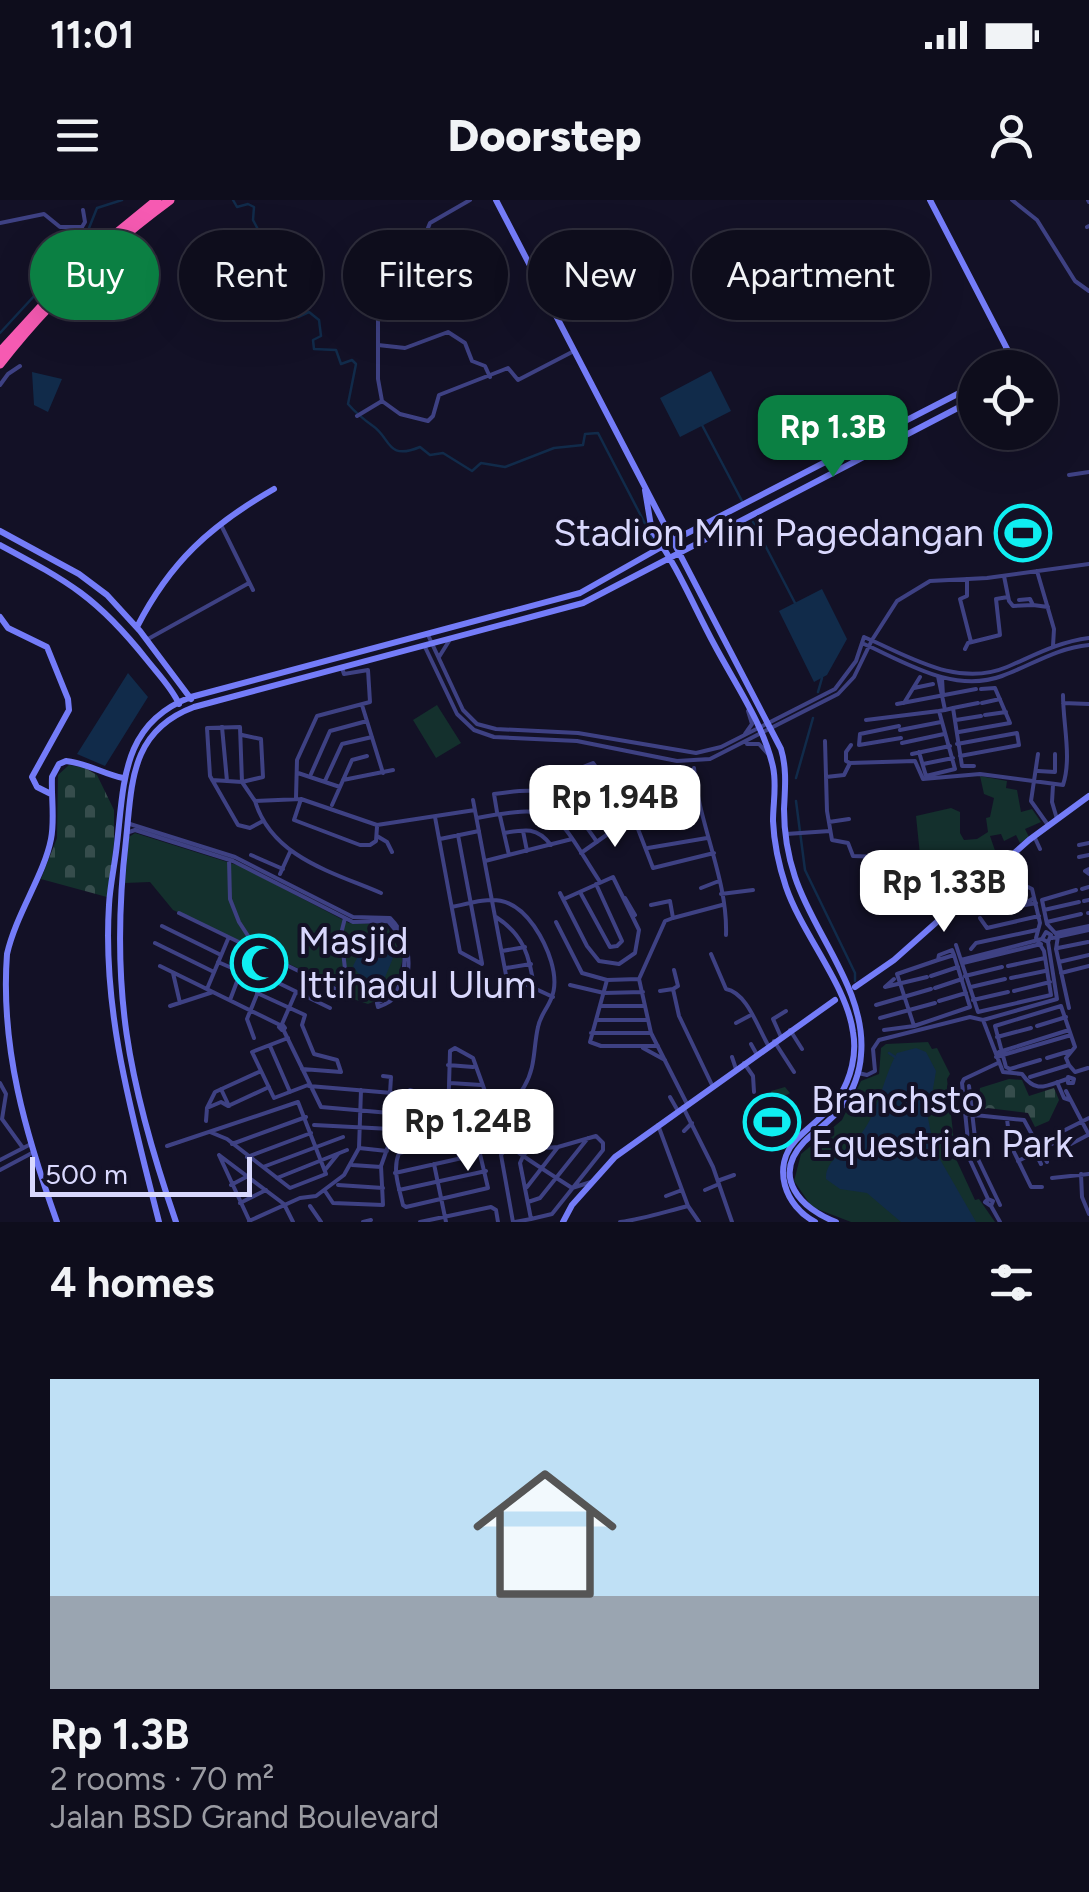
<!DOCTYPE html>
<meta charset="utf-8">
<style>
:root{--surface:#0e0d1c;--page:#171625;--text:#f1f3f6;--muted:#9b9ca3;--line:#2e2d3b;--accent:#0b8043}
body{margin:0;font-family:Figtree,sans-serif;background:var(--page);color:var(--text);height:100vh;display:flex;flex-direction:column;font-size:38px;white-space:nowrap}
*{box-sizing:border-box;margin:0}
p{font-size:32px;color:var(--muted)}
.icon{flex:none;width:55px;height:55px;fill:none;stroke:currentColor;stroke-width:2;stroke-linecap:round;stroke-linejoin:round}
.map{position:relative;height:1022px;overflow:hidden}
.drawer{display:flex;flex-direction:column;background:var(--surface);flex:1}
.drawer>*{flex:none}
.guide{position:absolute;left:30px;top:30px;width:1030px;height:90px;display:flex;gap:20px}
.controls{position:absolute;left:958px;top:150px;display:grid;gap:20px}
.controls a{display:grid;place-items:center;width:100px;height:100px;border-radius:50%;background:var(--surface);box-shadow:0 10px 40px #0002,0 0 0 2px var(--line);font-size:50px}
.scale{position:absolute;left:30px;bottom:25px;width:222px;box-sizing:border-box;padding-left:10px;border:5px solid #d9d8fd;border-top:0;font-size:28px;line-height:35px;white-space:nowrap;color:#d9d8fd;-webkit-text-stroke:8px #131126;paint-order:stroke}
.price{position:absolute;translate:-50% -85px;padding:0 22px;border-radius:20px;background:#fff;color:#222;font-size:32px;line-height:65px;filter:drop-shadow(0 2px 5px #0008)}
.price::after{content:'';position:absolute;left:50%;top:60px;width:30px;height:22px;margin-left:-15px;background:inherit;clip-path:polygon(0 0,100% 0,50% 100%)}
.price.selected{background:var(--accent);color:#fff}
ul{padding:0;list-style:none}
li{display:grid;align-content:center;gap:20px;height:530px;padding:0 50px}
li+li{border-top:2px solid var(--line)}
li span{display:grid;place-items:center;height:310px;border-radius:0px;color:#555}
li>.icon{margin-inline-start:auto}
span .icon{width:180px;height:180px;fill:#fffc;stroke-width:1}
li b{font-size:42px}
h2{display:flex;justify-content:space-between;align-items:center;height:120px;padding:0 50px;font-size:42px}
.tag{padding:0 35px;border-radius:45px;background:var(--surface);box-shadow:0 10px 40px #0002,0 0 0 2px var(--line);font-size:35px;line-height:90px}
.tag.selected{background:var(--accent);color:#fff}
.status{display:flex;justify-content:space-between;align-items:center;height:70px;padding:0 50px;background:var(--surface);direction:ltr}
.status svg{height:28px;fill:currentColor}
header{display:flex;justify-content:space-between;align-items:center;height:130px;padding:0 50px;background:var(--surface);font-size:45px;font-weight:800}
.map>svg:first-child{display:block}
</style>
<div class="status"><b>11:01</b><svg viewBox="0 0 49 12"><path d="M0 12V9h3v3zM5 12V6h3v6zM10 12V3h3v9zM15 12V0h3v12zM26 1h20v11H26zM47 4h2v5h-2z"/></svg></div>
<header><svg class="icon" aria-label="menu" viewBox="0 0 24 24"><path d="M4 6h16M4 12h16M4 18h16"/></svg>Doorstep<svg class="icon" aria-label="person" viewBox="0 0 24 24"><circle cx="12" cy="8" r="4"/><path d="M4 21q1-7 8-7t8 7"/></svg></header>
<div class="map">
<svg width="1089" height="1022" viewBox="0 0 1089 1022">
<defs>
<pattern id="cemetery-stones" width="16" height="16" patternUnits="userSpaceOnUse" patternTransform="scale(2.5)"><rect width="16" height="16" fill="#14302d"/><path d="M2 7V4a2 2 0 0 1 4 0v3zM10 15v-3a2 2 0 0 1 4 0v3z" fill="#364d4c"/></pattern>
</defs>
<rect width="100%" height="100%" fill="#131126"/>
<path fill="url(#cemetery-stones)" d="M 69,565 L 85,568 L 97,575 L 114,610 L 114,643 L 107,697 L 41,679 L 57,638 L 58,575 Z
M 1009,879 L 1022,880 L 1029,896 L 1054,888 L 1059,900 L 1049,921 L 1035,927 L 1028,913 L 988,908 L 982,910 L 978,902 L 980,888 Z"/>
<path fill="#14302d" d="M 429,31 L 453,38 L 442,71 L 419,64 Z
M 1046,314 L 1049,346 L 1000,352 L 997,319 Z
M 437,505 L 461,543 L 436,558 L 413,520 Z
M 980,576 L 1007,581 L 1006,588 L 1017,590 L 1021,612 L 1032,609 L 1041,622 L 1025,629 L 1029,637 L 1020,643 L 1016,635 L 1004,641 L 1001,634 L 990,636 L 999,662 L 990,668 L 986,655 L 963,663 L 969,689 L 966,692 L 958,664 L 921,665 L 916,616 L 951,608 L 960,612 L 960,633 L 964,640 L 977,639 L 988,632 L 986,618 L 990,617 L 994,598 L 984,594 Z
M 135,633 L 240,666 L 349,723 L 386,724 L 403,758 L 394,793 L 368,804 L 353,799 L 347,791 L 173,710 L 150,682 L 125,683 L 129,637 Z
M 928,842 L 932,849 L 937,848 L 950,874 L 947,879 L 956,959 L 975,1000 L 979,999 L 995,1022 L 851,1022 L 812,1007 L 794,981 L 801,954 L 842,920 L 861,881 L 879,874 L 881,848 L 886,844 Z
M 785,887 L 790,893 L 785,896 L 801,929 L 783,948 L 753,933 L 743,911 L 772,898 L 771,891 Z"/>
<path fill="#112b4a" d="M 711,171 L 731,211 L 680,237 L 660,198 Z
M 32,172 L 62,179 L 48,212 L 34,205 Z
M 822,389 L 847,439 L 827,475 L 814,482 L 779,411 Z
M 128,473 L 148,497 L 105,566 L 77,554 Z
M 383,746 L 393,758 L 383,782 L 378,784 L 358,773 L 353,766 L 359,754 Z
M 916,848 L 926,852 L 936,871 L 928,918 L 934,949 L 976,1022 L 901,1022 L 867,993 L 840,989 L 826,979 C 825,959 848,950 860,935 C 880,911 882,879 897,853 Z"/>
<g fill="none" stroke-linecap="round" stroke-linejoin="round">
<path stroke="#112b4a" stroke-width="2.5" d="M 233,0 L 237,7 L 248,4 L 254,7 L 253,20 L 272,56 L 273,74 L 292,100 L 298,117 L 309,112 L 319,120 L 321,136 L 313,140 L 314,149 L 336,150 L 341,164 L 352,160 L 356,164 L 348,204 C 356,213 363,219 373,226 C 391,238 386,261 420,247 L 430,255 L 443,253 L 472,271 L 481,263 L 505,267 L 554,248 L 583,245 L 585,234 L 598,233 L 654,341
M 0,133 L 83,43 L 97,8 L 122,0
M 702,225 L 742,301
M 753,322 L 795,403
M 818,492 L 822,478
M 796,578 L 813,518
M 796,601 L 805,670 L 855,773 L 855,781
M 889,853 L 895,857"/>
<path stroke="#3e4183" stroke-width="4" d="M 1012,0 L 1037,20 L 1075,81 L 1089,91
M 1088,0 L 1089,2
M 0,23 L 44,14 L 60,27 L 82,27 L 85,22 L 83,10
M 1087,27 L 1089,26
M 345,74 L 400,87
M 407,80 L 433,77
M 378,145 L 405,148 L 448,132 L 465,143 L 472,161 L 485,166 L 490,177
M 0,185 L 8,174 L 20,166
M 382,201 L 400,214 L 428,221 L 433,216 L 439,195 L 508,168 L 518,180 L 574,151
M 357,216 L 382,201 L 378,179 L 378,115 L 407,80 L 430,23 L 470,0
M 1069,275 L 1089,272
M 222,327 L 253,390
M 1037,371 L 1054,429 L 1053,446
M 1004,376 L 1009,401 L 1013,406 L 1033,405
M 967,379 L 967,396 L 960,399 L 971,442
M 1019,400 L 1030,399 L 1033,405 L 1048,407
M 428,435 L 463,510 L 477,524 L 496,529 L 578,533 L 696,553 L 721,547 L 835,489 L 856,461 L 864,437 C 909,456 957,488 1007,467 C 1035,455 1058,442 1089,438
M 148,439 L 249,383
M 862,443 C 905,462 953,494 1002,476 C 1032,465 1056,448 1089,445
M 425,447 L 457,514 L 474,530 L 494,537 L 577,541 L 677,561 L 710,559 L 838,494 L 854,477 L 872,440 L 897,401 L 930,381 L 987,378 L 1089,364
M 965,449 L 968,443 L 1000,435 L 996,399 L 1008,397
M 439,457 L 449,441
M 938,476 L 945,510 L 953,508 L 962,566 L 974,566
M 942,478 L 943,496
M 914,488 L 933,484
M 904,503 L 920,477
M 982,503 L 1000,499
M 1063,503 L 1089,504
M 897,504 L 976,489
M 362,505 L 383,573
M 953,508 L 978,503
M 985,515 L 1006,512
M 866,520 L 939,511
M 956,520 L 981,516
M 899,526 L 860,534 L 859,545 L 901,538
M 222,527 L 227,581
M 900,530 L 941,522
M 959,532 L 1010,523 L 995,488 L 981,489
M 745,534 L 752,524 L 748,511
M 825,541 L 827,611 L 832,640 L 848,643 L 853,656 L 907,658 L 931,670 L 945,713
M 902,543 L 944,534
M 747,544 L 759,544 L 768,554
M 957,544 L 1017,533 L 1019,545 L 960,556
M 919,552 L 926,576 L 955,569 L 939,511 L 945,510
M 912,554 L 950,546
M 1038,554 L 1031,601 L 1048,625
M 850,563 L 915,561 L 923,579 L 980,574 L 1063,585 C 1072,558 1063,524 1063,495
M 923,564 L 953,558
M 694,568 C 698,623 728,679 726,735
M 1038,571 L 1055,572 L 1055,554
M 298,573 L 340,587
M 311,574 L 330,531 L 367,521
M 826,577 L 844,575 L 850,563 L 846,561 L 846,552 L 851,545
M 212,580 L 242,582 L 263,577 L 261,539 L 242,535
M 343,580 L 393,570
M 325,581 L 342,544 L 372,537
M 1053,585 L 1052,602 L 1057,619
M 552,594 L 583,567 L 593,563 L 601,574 L 567,601
M 296,598 L 297,560 L 317,516 L 370,502 L 368,470 L 344,474 L 342,468
M 301,599 L 294,620 L 360,645 L 370,645 L 376,641 L 377,627
M 473,600 L 506,775 L 553,797
M 255,601 C 272,657 332,672 381,693
M 332,605 L 352,560 L 367,556
M 497,612 L 494,594 C 555,585 563,593 597,642
M 577,613 L 595,599 L 591,582
M 551,615 L 564,600
M 500,616 L 509,655
M 435,617 L 460,752 L 482,764
M 477,618 C 562,602 555,613 600,682
M 263,621 L 250,628 L 238,625 L 210,576 L 207,528 L 240,527 L 242,582 L 255,601 L 301,599 L 377,625 L 475,610
M 829,622 L 849,619
M 587,628 L 606,612 L 628,603 L 653,668 L 714,653
M 523,631 L 527,651
M 129,632 L 135,630 L 233,661 L 353,722 L 388,721 C 409,743 408,767 396,793 L 377,803 L 378,807 C 417,795 416,744 390,718 L 353,717 L 235,657 L 130,624
M 504,633 C 526,629 537,627 551,645
M 786,634 L 830,631
M 458,635 L 482,763
M 377,636 L 387,642 L 392,652
M 1034,636 L 1040,649
M 440,639 L 479,631
M 1079,645 L 1089,643
M 648,648 L 707,638
M 581,653 L 622,624 L 635,620
M 251,655 L 283,669
M 1079,657 L 1089,655
M 229,660 L 230,699 L 239,722 L 252,742 L 230,800
M 485,661 L 572,639
M 1089,669 L 1085,671 L 1089,674
M 280,674 L 290,652
M 948,676 L 959,674 L 966,694
M 701,688 L 719,681
M 1082,689 L 1089,687
M 580,692 L 610,747 L 617,746 L 622,741 L 596,684
M 560,693 L 587,746 L 599,761 L 619,764 L 635,753 L 639,730 L 613,677 L 564,699
M 721,694 L 753,690
M 625,698 L 635,715
M 1034,698 L 1020,706 L 1036,703
M 1084,701 L 1089,700
M 651,705 L 670,701 L 673,718 L 665,721 L 639,779 L 651,833 L 687,904
M 452,707 C 489,699 509,691 534,726 C 547,745 561,777 551,799 C 547,809 540,816 538,827 C 533,849 536,867 524,887 C 517,900 495,915 498,933 C 500,944 559,979 572,988
M 1044,710 L 1079,702
M 179,713 L 348,795 L 341,734 L 345,718
M 1088,713 L 1089,713
M 496,717 C 524,735 530,757 534,788
M 673,718 L 722,705
M 980,718 L 987,728 L 1039,716
M 556,722 L 582,773 L 607,780 L 639,779
M 1047,722 L 1081,714
M 162,726 L 221,755
M 1056,733 L 1089,726
M 1052,738 L 1089,730
M 155,743 L 214,772
M 956,745 L 978,812 L 1051,795 L 1044,751 L 1036,738 L 1040,723 L 1032,689 L 1028,687 L 1008,697
M 1058,748 L 1088,742
M 971,749 L 976,743 L 1037,730
M 502,751 L 525,747
M 711,754 L 726,789 C 747,793 757,826 768,845
M 938,760 L 954,755 L 970,807 L 914,826 L 897,774 L 938,760 L 939,755 L 952,750 L 954,755
M 961,760 L 1042,739 L 1048,742 L 1051,735 L 1046,732 L 1042,739
M 218,762 L 262,781
M 1059,762 L 1089,755
M 963,763 L 1041,744
M 160,766 L 280,825
M 1008,766 L 1045,758
M 506,768 L 531,764
M 674,770 L 678,786 L 673,789 L 679,816 L 712,885
M 173,773 L 180,803
M 1061,773 L 1089,766
M 264,776 L 330,808
M 931,776 L 958,767
M 965,776 L 1002,767
M 1011,778 L 1045,771
M 894,779 L 885,787 L 927,777
M 607,780 L 590,842 L 601,846 L 658,846
M 570,785 L 604,793 L 643,792
M 971,787 L 1005,779
M 935,788 L 962,779
M 207,789 L 228,739
M 660,791 L 673,789
M 1014,791 L 1050,782
M 257,793 L 305,815 L 302,825 L 314,854 L 337,860 L 341,872 L 302,869
M 973,800 L 1008,792
M 939,801 L 966,793
M 876,805 L 931,789
M 170,806 L 213,792
M 600,806 L 645,806
M 1069,808 L 1056,749 L 1058,736 L 1047,724 L 1042,700 L 1076,690
M 880,818 L 935,803
M 598,820 L 648,820
M 983,820 L 1057,799 L 1048,742
M 736,823 L 751,815
M 282,824 L 296,792
M 282,824 L 285,828 L 282,830 L 279,827 Z
M 1037,826 L 1066,817
M 283,829 L 321,907 L 493,922 L 497,926
M 790,830 L 802,849
M 884,830 L 914,826
M 591,833 L 651,833
M 781,837 L 773,819 L 786,811
M 997,837 L 1031,828
M 254,838 L 247,819 L 271,760
M 288,838 L 252,852 L 274,898 L 308,885
M 774,841 L 794,872
M 751,844 L 756,853
M 270,846 L 290,892
M 643,848 L 665,860
M 999,852 L 1069,830
M 732,857 L 736,869
M 996,857 L 1071,835
M 1047,858 L 1070,851
M 1040,860 L 1010,869 L 1006,867 L 995,826 L 1061,806 L 1075,847 L 1066,858 L 1069,865
M 744,863 L 753,876 L 754,892
M 448,865 L 473,867
M 1069,865 L 1075,872 L 1088,868
M 261,871 L 215,892 L 207,908 L 221,902 L 228,906 L 269,887
M 858,873 L 867,875 L 875,871 L 873,849 L 879,840 L 970,817 L 983,820 L 1003,872 L 1022,874 C 1036,894 1045,886 1067,879
M 383,876 L 391,877 L 390,893
M 1030,877 L 1069,865
M 1068,877 L 1074,879 L 1073,883 L 1068,883 Z
M 1057,882 L 1064,898 L 1070,900
M 0,883 L 6,894 L 2,919 L 23,948
M 450,883 L 481,885
M 309,886 L 404,894
M 969,886 L 977,955
M 221,889 L 229,906
M 410,890 L 419,893 L 416,915
M 1066,891 L 1089,935
M 670,897 L 678,911
M 449,900 L 490,904
M 683,907 L 713,967 L 732,1022
M 965,914 L 1024,920 L 1047,962
M 1007,919 L 1010,943
M 448,920 L 450,851 L 455,848 L 473,858 L 495,919
M 206,921 L 207,908
M 314,925 L 391,929
M 658,925 L 688,1006 L 699,1022
M 684,931 L 692,923
M 476,935 L 477,921
M 596,936 L 603,943 L 603,950 L 552,1014 L 531,1019 L 520,963 L 524,954 L 531,949 L 558,947 Z
M 1049,938 L 1089,918
M 1049,938 L 1052,944 L 1058,941 L 1055,936
M 232,944 L 306,917
M 167,946 L 298,902 L 326,974 L 290,988 L 227,939 L 210,932
M 1065,947 L 1088,935
M 359,948 L 387,951
M 1014,952 L 1031,987 L 1042,987
M 1035,952 L 1041,964
M 219,955 L 284,1004 L 293,1022
M 219,955 L 250,1022
M 247,957 L 311,933
M 977,957 L 1000,1005
M 0,960 L 29,945
M 1018,961 L 1040,950
M 434,964 L 446,1022
M 352,965 L 381,967
M 263,967 L 343,937
M 0,970 L 32,953
M 325,970 L 338,954
M 395,973 L 480,954 L 488,988 L 406,1007 L 403,1005 C 399,987 392,970 399,953 L 453,941 L 460,958
M 1081,974 L 1082,997 L 1089,1014
M 277,978 L 347,950
M 1052,978 L 1089,974
M 720,980 L 734,975
M 231,985 L 248,976
M 338,985 L 383,988
M 527,987 L 558,947
M 572,988 L 591,982
M 399,990 L 486,971
M 705,990 L 719,984
M 325,991 L 333,1003 L 383,1005 L 381,966 L 391,938 L 394,912
M 666,996 L 682,990
M 988,999 L 970,960 L 962,883 L 964,879 L 998,863
M 528,1002 L 540,998 L 588,938
M 240,1003 L 266,990
M 310,1006 L 321,1022
M 991,1006 L 985,1002 L 988,999 L 993,1001 L 991,1006 L 1000,1022
M 249,1021 L 300,998 L 316,996 L 344,975 L 359,948 L 361,890
M 363,1022 L 371,1020
M 420,1022 L 491,1007 L 496,1010 L 498,1022
M 513,1022 L 501,955 L 520,931 L 548,928
M 515,1022 L 531,1019
M 620,1022 C 644,1019 664,1012 688,1006"/>
<path stroke="#747cf8" stroke-width="6" d="M 496,0 L 634,266
M 930,0 L 1017,168
M 1003,168 L 1007,158 L 1006,148
M 633,264 L 781,549 C 787,569 785,588 784,609 C 784,632 788,656 795,677 C 814,735 867,791 861,855 C 860,872 853,891 843,905 C 833,920 817,929 804,942 C 771,977 801,1009 836,1022
M 645,290 L 652,332
M 0,331 L 79,374 L 107,395 L 140,431 L 191,499
M 652,331 C 677,365 694,407 714,444 C 734,482 764,525 773,567 C 777,585 773,603 773,621 C 774,643 779,666 786,687 C 802,734 847,786 853,832 C 857,854 851,878 839,897 C 828,914 810,925 796,940 C 771,967 785,1006 815,1022
M 0,345 C 69,382 97,397 147,460 C 158,474 172,488 179,504
M 0,417 L 8,428 L 47,447 L 68,499 L 69,510 L 32,577 L 37,587 L 51,594
M 137,427 C 170,362 211,325 274,289
M 855,787 L 894,760 L 1029,640 L 1089,596
M 57,1022 C 26,935 0,848 7,754 C 16,714 44,675 51,639 C 55,619 51,597 52,577 L 59,564 L 66,561 C 87,563 103,574 123,578
M 159,1022 C 133,918 102,813 109,705 C 110,685 115,664 117,644 C 124,582 122,523 191,497 L 580,393 L 672,341 L 975,185
M 176,1022 C 128,883 109,787 126,640 C 132,583 130,531 194,507 L 583,403 L 975,199
M 563,1022 L 572,1005 L 615,957 L 835,800"/>
<path stroke="#f65ab2" stroke-width="9" d="M 0,152 L 86,58 L 157,0
M 0,164 C 49,101 106,47 170,0"/>
</g>
<defs>
<g id="stadium-ring" transform="scale(2.875)"><circle r="9.5" fill="#131126" stroke="#0feef2" stroke-width="1.5"/><path d="M0-5a6.5 5 0 1 0 0 10a6.5 5 0 1 0 0-10ZM-3.5-1.8h7v3.6h-7Z" fill="#0feef2"/></g>
<g id="mosque-ring" transform="scale(2.875)"><circle r="9.5" fill="#131126" stroke="#0feef2" stroke-width="1.5"/><path d="M3.5-4.9A6 6 0 1 0 3.5 4.9A5 5 0 1 1 3.5-4.9Z" fill="#0feef2"/></g>
</defs>
<g fill-rule="evenodd">
<use href="#stadium-ring" x="1023" y="333"/>
<use href="#mosque-ring" x="259" y="763"/>
<use href="#stadium-ring" x="772" y="922"/>
</g>
<g text-anchor="middle" dominant-baseline="central" stroke-width="8" stroke-linejoin="round" paint-order="stroke">
<g font-size="38" fill="#d9d8fd" stroke="#131126" text-anchor="start">
<text x="984" y="333" text-anchor="end">Stadion Mini Pagedangan</text>
<text x="298" y="741">Masjid<tspan x="298" dy="44">Ittihadul Ulum</tspan></text>
<text x="811" y="900">Branchsto<tspan x="811" dy="44">Equestrian Park</tspan></text>
</g>
</g>
</svg>
<div class="controls">
<a><svg class="icon" aria-label="locate" viewBox="0 0 24 24"><circle cx="12" cy="12" r="6"/><path d="M12 2v4M12 18v4M2 12h4M18 12h4"/></svg></a>
</div>
<div class="scale">500 m</div>
<b class="price selected" style="left:833px;top:280px">Rp 1.3B</b>
<b class="price" style="left:615px;top:650px">Rp 1.94B</b>
<b class="price" style="left:944px;top:735px">Rp 1.33B</b>
<b class="price" style="left:468px;top:974px">Rp 1.24B</b>
<div class="guide">
<a class="tag selected">Buy</a>
<a class="tag">Rent</a>
<a class="tag">Filters</a>
<a class="tag">New</a>
<a class="tag">Apartment</a>
</div>
</div>
<section class="drawer">
<h2>4 homes<svg class="icon" aria-label="filters" viewBox="0 0 24 24"><path d="M4 7h16M4 17h16"/><circle cx="9" cy="7" r="2"/><circle cx="15" cy="17" r="2"/></svg></h2>
<ul>
<li><span style="background:linear-gradient(#bfe0f5 70%,#9aa5b1 0)"><svg class="icon" aria-label="home" viewBox="0 0 24 24"><path d="M3 11l9-7 9 7M6 9v11h12V9"/></svg></span><div><b>Rp 1.3B</b><p>2 rooms · 70 m²</p><p>Jalan BSD Grand Boulevard</p></div></li>
</ul>
</section>
